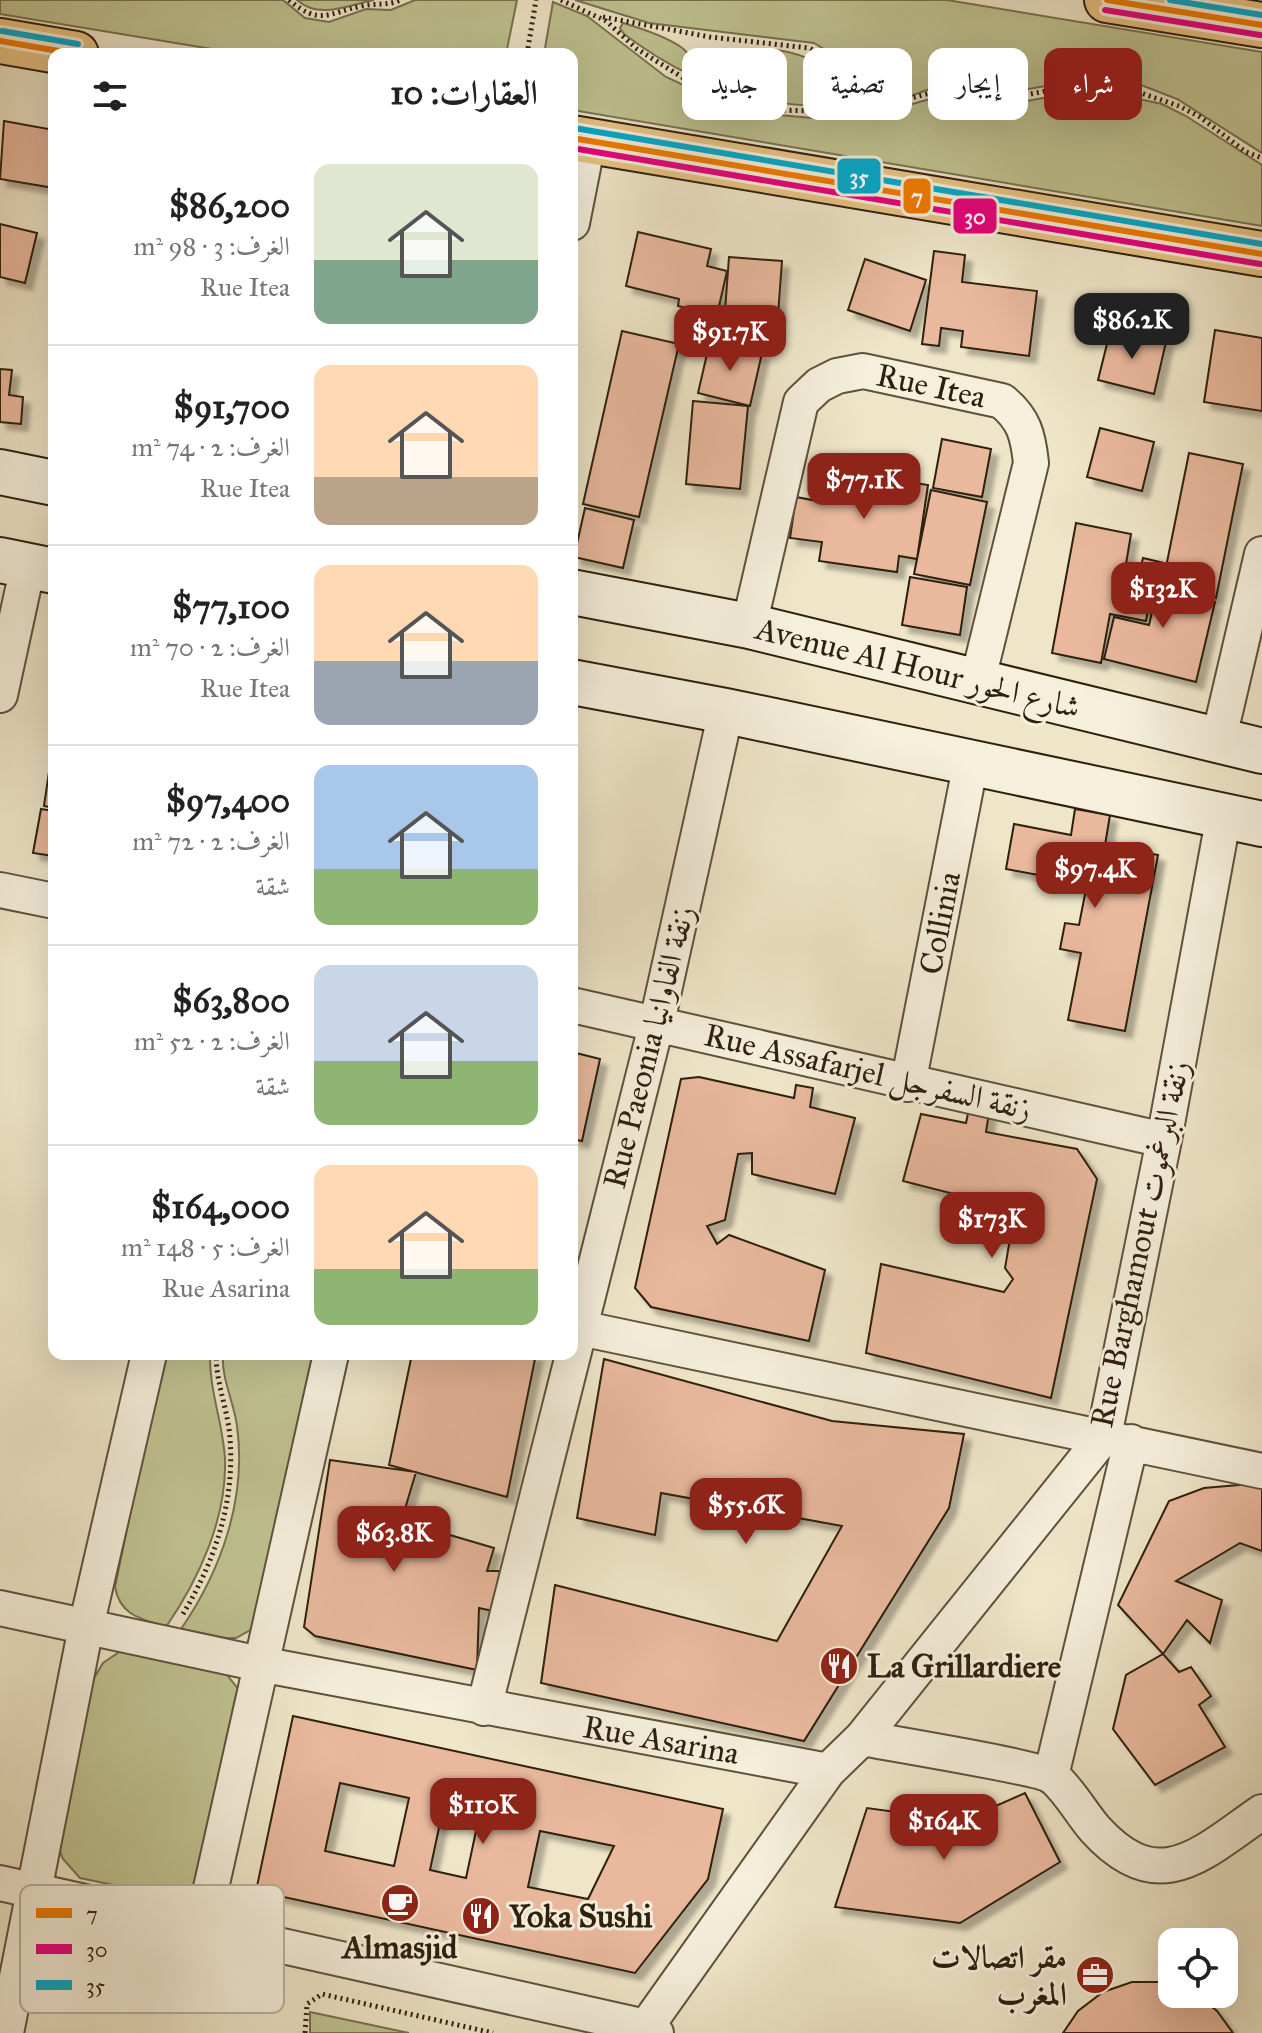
<!DOCTYPE html>
<html lang="ar">
<meta charset="utf-8">
<style>
:root{--surface:#fff;--page:#f6f6f6;--text:#222;--muted:#767676;--line:#e0e0e0;--accent:#8f2418}
body{margin:0;font-family:"IM FELL Great Primer",Amiri,serif;background:var(--page);color:var(--text);direction:rtl;height:100vh;display:flex;flex-direction:column;font-size:30px;white-space:nowrap}
*{box-sizing:border-box;margin:0}
p{font-size:26px;color:var(--muted)}
.icon{flex:none;width:44px;height:44px;fill:none;stroke:currentColor;stroke-width:2;stroke-linecap:round;stroke-linejoin:round}
.map{position:relative;flex:1;overflow:hidden;direction:ltr}
.panel{position:absolute;left:48px;top:48px;width:530px;height:1312px;display:flex;flex-direction:column;background:var(--surface);border-radius:16px;box-shadow:0 8px 32px #0002;direction:rtl}
.panel>*{flex:none}
.top-card{position:absolute;left:602px;top:48px;width:540px;height:72px;direction:rtl;display:flex;gap:16px}
.controls{position:absolute;left:1158px;top:1928px;display:grid;gap:16px}
.controls a{display:grid;place-items:center;width:80px;height:80px;border-radius:16px;background:var(--surface);box-shadow:0 8px 32px #0002;font-size:40px}
.price{position:absolute;translate:-50% -68px;padding:0 18px;border-radius:16px;background:var(--accent);color:#fff;font-size:26px;line-height:52px;filter:drop-shadow(0 2px 4px #0008)}
.price::after{content:'';position:absolute;left:50%;top:48px;width:24px;height:18px;margin-left:-12px;background:inherit;clip-path:polygon(0 0,100% 0,50% 100%)}
.price.current{background:#222;color:#fff}
ul{padding:0;list-style:none}
li{display:flex;align-items:center;gap:24px;height:200px;padding:0 40px}
li+li{border-top:2px solid var(--line)}
li span{display:grid;place-items:center;flex:none;width:224px;height:160px;border-radius:16px;color:#555}
li>.icon{margin-inline-start:auto}
span .icon{width:96px;height:96px;fill:#fffc;stroke-width:1}
li b{font-size:34px}
h2{display:flex;justify-content:space-between;align-items:center;height:96px;padding:0 40px;font-size:34px}
.chip{padding:0 28px;border-radius:16px;background:var(--surface);box-shadow:0 8px 32px #0002;font-size:28px;line-height:72px}
.chip.current{background:var(--accent);color:#fff}
.map>svg:first-child{display:block}
</style>
<div class="map">
<svg width="1262" height="2033" viewBox="0 0 1262 2033">
<defs>
<filter id="shadow"><feDropShadow dx="7" dy="7" stdDeviation="2" flood-color="#0004"/></filter>
</defs>
<rect width="100%" height="100%" fill="#efe6c9"/>
<filter id="stains"><feTurbulence type="fractalNoise" baseFrequency=".0025" numOctaves="4"/><feColorMatrix values="0 0 0 0 .2 0 0 0 0 .09 0 0 0 0 .02 0 0 0 .5 -.17"/></filter>
<radialGradient id="worn" r=".72"><stop offset=".6" stop-color="#630" stop-opacity="0"/><stop offset="1" stop-color="#630" stop-opacity=".3"/></radialGradient>
<path fill="#c0c391" stroke="#777250" stroke-width="2" d="M 0,0 L 283,0 L 305,18 L 329,22 L 366,9 L 391,10 L 415,0 L 517,0 L 506,54 L 242,54 L 0,14 Z
M 297,0 L 374,0 C 348,5 319,20 297,0 Z
M 575,0 L 947,0 L 1262,52 L 1262,153 L 1177,99 L 1141,85 L 1085,79 L 990,96 L 963,85 L 946,83 L 900,100 L 888,100 L 870,90 L 841,60 L 814,43 L 649,23 Z
M 553,2 L 587,16 L 666,77 L 722,103 L 755,113 L 823,119 L 888,111 L 940,96 L 1005,105 L 1059,95 L 1111,93 L 1162,104 L 1186,116 L 1262,165 L 1262,226 L 572,110 L 572,54 L 544,54 Z
M 623,23 C 640,28 666,37 681,47 C 688,52 692,60 699,64 C 724,80 754,72 771,49 C 809,54 847,72 870,103 C 855,108 836,106 820,106 C 746,105 682,78 624,34 L 620,28 Z
M 163,1354 L 210,1354 C 209,1390 223,1423 225,1459 C 227,1518 199,1579 166,1627 C 142,1619 120,1616 115,1587 Z
M 223,1354 L 316,1354 L 252,1629 L 236,1638 L 226,1638 L 181,1629 C 221,1571 247,1498 237,1426 C 234,1402 221,1378 223,1354 Z
M 122,1650 L 223,1670 L 239,1690 L 199,1888 L 181,1899 L 80,1878 L 63,1859 L 58,1847 L 60,1821 L 93,1680 L 103,1663 Z
M 310,2012 L 409,2033 L 310,2033 Z"/>
<path fill="#e9b89d" stroke="#2e200f" stroke-width="2" fill-rule="evenodd" filter="url(#shadow)" d="M 4,121 L 54,130 L 54,188 L 0,179 Z
M 0,224 L 37,233 L 25,283 L 0,277 Z
M 638,232 L 711,249 L 707,266 L 727,271 L 717,315 L 678,306 L 679,299 L 626,286 Z
M 934,251 L 965,255 L 962,282 L 1037,291 L 1029,356 L 961,347 L 963,331 L 941,328 L 939,346 L 922,344 Z
M 729,257 L 782,261 L 778,315 L 725,311 Z
M 865,259 L 926,280 L 910,331 L 848,310 Z
M 1111,328 L 1166,342 L 1154,394 L 1098,380 Z
M 1215,330 L 1262,338 L 1262,411 L 1204,402 Z
M 622,331 L 679,344 L 639,517 L 583,504 Z
M 710,341 L 762,353 L 750,406 L 698,393 Z
M 0,369 L 12,370 L 9,395 L 23,397 L 21,424 L 0,422 Z
M 693,401 L 748,406 L 740,489 L 686,484 Z
M 1100,428 L 1154,442 L 1142,491 L 1087,477 Z
M 942,439 L 991,449 L 982,497 L 933,488 Z
M 1189,453 L 1243,464 L 1216,598 L 1162,587 Z
M 833,470 L 928,485 L 917,559 L 899,556 L 897,572 L 819,561 L 822,542 L 790,538 L 796,497 L 828,503 Z
M 931,490 L 987,502 L 970,585 L 914,574 Z
M 585,508 L 634,520 L 623,568 L 574,557 Z
M 1076,523 L 1131,534 L 1125,570 L 1136,572 L 1131,600 L 1149,603 L 1146,621 L 1110,614 L 1101,663 L 1052,653 Z
M 1143,558 L 1164,563 L 1158,588 L 1215,602 L 1196,682 L 1104,659 L 1114,617 L 1149,625 L 1154,604 L 1133,599 Z
M 910,577 L 967,587 L 960,635 L 902,625 Z
M 54,738 L 54,808 L 44,806 Z
M 41,809 L 54,811 L 54,856 L 33,853 Z
M 1075,809 L 1110,815 L 1105,845 L 1158,855 L 1125,1031 L 1068,1020 L 1081,953 L 1060,949 L 1065,923 L 1079,925 L 1087,884 L 1006,869 L 1014,824 L 1071,835 Z
M 572,1052 L 600,1059 L 582,1141 L 572,1139 Z
M 699,1077 L 794,1098 L 796,1085 L 813,1088 L 810,1107 L 855,1118 L 835,1194 L 752,1174 L 752,1153 L 738,1154 L 725,1220 L 707,1226 L 717,1244 L 729,1235 L 825,1270 L 809,1341 L 651,1307 L 635,1288 L 681,1079 Z
M 970,1104 L 989,1113 L 986,1132 L 1077,1149 L 1097,1179 L 1051,1398 L 866,1353 L 881,1264 L 1004,1292 L 1013,1279 L 1005,1268 L 1014,1215 L 1025,1199 L 1017,1193 L 1005,1207 L 903,1181 L 921,1114 L 966,1123 Z
M 412,1354 L 536,1354 L 507,1497 L 389,1465 Z
M 604,1359 L 832,1421 L 964,1434 L 949,1508 L 804,1741 L 541,1683 L 555,1585 L 777,1641 L 842,1526 L 661,1493 L 655,1535 L 577,1518 Z
M 330,1460 L 416,1472 L 402,1519 L 389,1515 L 390,1538 L 413,1544 L 416,1525 L 494,1548 L 487,1571 L 500,1571 L 493,1611 L 479,1608 L 477,1670 L 315,1636 L 304,1627 Z
M 1262,1483 L 1262,1551 L 1240,1543 L 1176,1581 L 1222,1600 L 1210,1643 L 1187,1620 L 1163,1654 L 1118,1605 L 1169,1501 L 1204,1488 Z
M 1163,1654 L 1179,1672 L 1191,1667 L 1211,1696 L 1199,1705 L 1225,1747 L 1155,1785 L 1113,1729 L 1126,1675 Z
M 293,1716 L 723,1809 L 708,1879 L 635,1973 L 256,1891 ZM 340,1783 L 409,1798 L 394,1866 L 325,1851 ZM 443,1809 L 479,1817 L 466,1878 L 430,1870 ZM 540,1831 L 614,1846 L 588,1899 L 528,1887 Z
M 1025,1793 L 1060,1862 L 960,1923 L 835,1907 L 867,1808 L 962,1821 Z
M 1132,1982 L 1163,1982 L 1172,1985 L 1172,1994 L 1196,1994 L 1217,2011 L 1233,2033 L 1063,2033 L 1078,2011 L 1103,1992 Z"/>
<g fill="none" stroke-linecap="round" stroke-linejoin="round">
<g stroke="#5e523e" stroke-width="38">
<path id="street" d="M 572,223 L 588,142
M 749,626 L 801,402 L 819,385 L 837,376 L 863,371 L 1002,401 C 1024,419 1028,435 1031,463 L 977,683
M 0,695 L 28,566
M 1218,742 L 1262,554
M 0,890 L 54,901
M 572,1005 L 1164,1140
M 908,1084 L 971,762
M 580,1328 L 1262,1471
M 0,1608 L 260,1664 L 828,1771
M 484,1708 L 657,1022 L 726,711
M 862,1738 L 1104,1436 L 1164,1140 L 1224,815
M 1051,1776 L 1131,1442
M 0,1883 L 646,2027 L 656,2033
M 202,1928 L 331,1354
M 646,2027 L 828,1771 L 862,1738 C 889,1743 1041,1768 1053,1777 C 1069,1790 1081,1813 1095,1829 C 1159,1900 1202,1853 1262,1812
M 6,2033 L 86,1627 L 149,1354"/>
</g>
<g stroke="#2e200f" stroke-width="48">
<path id="secondary" d="M 0,472 L 54,483
M 0,560 L 54,571
M 572,592 L 749,626 L 1262,751
M 572,682 L 726,711 L 1262,824"/>
</g>
<g stroke="#2e200f" stroke-width="48">
<path id="primary" d="M 1107,0 L 1262,25
M 0,41 L 76,54
M 572,138 L 1262,254"/>
</g>
<path stroke="#2e200f" stroke-width="5" stroke-dasharray="2 4" stroke-linecap="butt" d="M 289,0 C 320,26 328,13 362,6 C 375,3 388,6 400,0
M 561,0 L 606,21 L 637,49 L 685,79 L 742,102 L 776,110 L 858,112 L 946,89 L 999,100 L 1072,86 L 1106,85 L 1132,90 L 1179,106 L 1200,117 L 1246,152 L 1262,158
M 603,17 L 710,37 L 809,48 L 830,58 L 850,74 L 878,108
M 527,54 L 536,0
M 183,1614 C 215,1561 235,1501 230,1439 C 228,1409 216,1384 216,1354
M 305,2033 L 307,2004 L 322,1994 L 493,2033"/>
<use href="#street" stroke="#f5efdc" stroke-width="34"/>
<use href="#secondary" stroke="#f5efdc" stroke-width="44"/>
<use href="#primary" stroke="#e8c384" stroke-width="44"/>
<g stroke="#f5efdc" stroke-width="12">
<path id="bus-1" d="M 1107,0 L 1262,25
M 0,41 L 76,54
M 572,138 L 1262,254"/>
</g>
<g stroke="#f5efdc" stroke-width="12">
<path id="bus-2" d="M 1105,10 L 1260,35
M 572,148 L 1260,264"/>
</g>
<g stroke="#f5efdc" stroke-width="12">
<path id="bus-3" d="M 1170,0 L 1262,15
M 2,31 L 78,44
M 574,128 L 1262,244"/>
</g>
<use href="#bus-1" stroke="#ee7a01" stroke-width="6"/>
<use href="#bus-2" stroke="#e5007d" stroke-width="6"/>
<use href="#bus-3" stroke="#00a9ce" stroke-width="6"/>
</g>
<defs>
<g id="restaurant-disc" transform="scale(2)"><circle r="9.5" fill="#8f2418" stroke="#f5efdc"/><path d="M-5-6h1v4h1v-4h1v4h1v-4h1v5L-1.5 .5V6h-2V.5L-5-1ZM5-6V6H3V1.5H1.5Q1.5-4 5-6Z" fill="#fff"/></g>
<g id="cafe-disc" transform="scale(2)"><circle r="9.5" fill="#8f2418" stroke="#f5efdc"/><path d="M-5.5-4.5H6V0H3Q3 3.5 0 3.5H-2.5Q-5.5 3.5-5.5 0ZM3-3.2v2h1.7v-2ZM-6 4.5H4V6H-6Z" fill="#fff"/></g>
<g id="office-disc" transform="scale(2)"><circle r="9.5" fill="#8f2418" stroke="#f5efdc"/><path d="M-6-3h4V-5.5h4V-3h4V5H-6ZM-1-4.5V-3h2v-1.5ZM-6 0V1H6V0Z" fill="#fff"/></g>
</defs>
<g fill-rule="evenodd">
<use href="#restaurant-disc" x="839" y="1666"/>
<use href="#cafe-disc" x="400" y="1903"/>
<use href="#restaurant-disc" x="481" y="1916"/>
<use href="#office-disc" x="1095" y="1975"/>
</g>
<g text-anchor="middle" dominant-baseline="central" stroke-width="6" stroke-linejoin="round" paint-order="stroke">
<g font-size="32" fill="#2e200f" stroke="#f5efdc">
<text transform="translate(931 386) rotate(12)">Rue Itea</text>
<text transform="translate(918 668) rotate(14)">Avenue Al Hour شارع الحور</text>
<text transform="translate(940 923) rotate(-79)">Collinia</text>
<text transform="translate(649 1047) rotate(-76)">Rue Paeonia زنقة الفاوانيا</text>
<text transform="translate(868 1072) rotate(13)">Rue Assafarjel زنقة السفرجل</text>
<text transform="translate(1140 1244) rotate(-78)">Rue Barghamout زنقة البرغموت</text>
<text transform="translate(661 1740) rotate(10)">Rue Asarina</text>
</g>
<g font-size="32" font-weight="bold" fill="#2e200f" stroke="#f5efdc" text-anchor="start">
<text x="867" y="1666">La Grillardiere</text>
<text x="509" y="1916">Yoka Sushi</text>
<text x="400" y="1947" text-anchor="middle">Almasjid</text>
<text x="1067" y="1957" text-anchor="end">مقر اتصالات<tspan x="1067" dy="37">المغرب</tspan></text>
</g>
</g>
<rect x="20" y="1885" width="264" height="128" rx="12" fill="#f5efdc" stroke="#b9b19e" stroke-width="2"/>
<rect x="36" y="1908" width="36" height="10" fill="#ee7a01"/>
<rect x="36" y="1944" width="36" height="10" fill="#e5007d"/>
<rect x="36" y="1980" width="36" height="10" fill="#00a9ce"/>
<g font-size="22" fill="#2e200f">
<text x="86" y="1921">7</text>
<text x="86" y="1957">30</text>
<text x="86" y="1993">35</text>
</g>
<g stroke="#f5efdc" stroke-width="3">
<rect x="836" y="157" width="46" height="38" rx="8" fill="#00a9ce"/>
<rect x="902" y="177" width="30" height="38" rx="8" fill="#ee7a01"/>
<rect x="952" y="197" width="46" height="38" rx="8" fill="#e5007d"/>
</g>
<g font-size="22" text-anchor="middle" font-weight="bold" fill="#fff">
<text x="859" y="184">35</text>
<text x="917" y="204">7</text>
<text x="975" y="224">30</text>
</g>
<rect width="100%" height="100%" filter="url(#stains)"/>
<rect width="100%" height="100%" fill="url(#worn)"/>
</svg>
<div class="controls">
<a><svg class="icon" aria-label="locate" viewBox="0 0 24 24"><circle cx="12" cy="12" r="6"/><path d="M12 2v4M12 18v4M2 12h4M18 12h4"/></svg></a>
</div>
<b class="price current" style="left:1132px;top:361px">$86.2K</b>
<b class="price" style="left:730px;top:373px">$91.7K</b>
<b class="price" style="left:864px;top:521px">$77.1K</b>
<b class="price" style="left:1163px;top:630px">$132K</b>
<b class="price" style="left:1095px;top:910px">$97.4K</b>
<b class="price" style="left:992px;top:1260px">$173K</b>
<b class="price" style="left:746px;top:1546px">$55.6K</b>
<b class="price" style="left:394px;top:1574px">$63.8K</b>
<b class="price" style="left:483px;top:1846px">$110K</b>
<b class="price" style="left:944px;top:1862px">$164K</b>
<div class="top-card">
<a class="chip current">شراء</a>
<a class="chip">إيجار</a>
<a class="chip">تصفية</a>
<a class="chip">جديد</a>
</div>
<section class="panel">
<h2>العقارات: 10<svg class="icon" aria-label="filters" viewBox="0 0 24 24"><path d="M4 7h16M4 17h16"/><circle cx="9" cy="7" r="2"/><circle cx="15" cy="17" r="2"/></svg></h2>
<ul>
<li><span style="background:linear-gradient(#dfe7d0 60%,#7fa58c 0)"><svg class="icon" aria-label="home" viewBox="0 0 24 24"><path d="M3 11l9-7 9 7M6 9v11h12V9"/></svg></span><div><b>$86,200</b><p>الغرف: 3 · 98 m²</p><p>Rue Itea</p></div></li>
<li><span style="background:linear-gradient(#ffd9b3 70%,#b9a48a 0)"><svg class="icon" aria-label="home" viewBox="0 0 24 24"><path d="M3 11l9-7 9 7M6 9v11h12V9"/></svg></span><div><b>$91,700</b><p>الغرف: 2 · 74 m²</p><p>Rue Itea</p></div></li>
<li><span style="background:linear-gradient(#ffd9b3 60%,#9aa5b1 0)"><svg class="icon" aria-label="home" viewBox="0 0 24 24"><path d="M3 11l9-7 9 7M6 9v11h12V9"/></svg></span><div><b>$77,100</b><p>الغرف: 2 · 70 m²</p><p>Rue Itea</p></div></li>
<li><span style="background:linear-gradient(#a9c7e8 65%,#8fb573 0)"><svg class="icon" aria-label="home" viewBox="0 0 24 24"><path d="M3 11l9-7 9 7M6 9v11h12V9"/></svg></span><div><b>$97,400</b><p>الغرف: 2 · 72 m²</p><p>شقة</p></div></li>
<li><span style="background:linear-gradient(#c9d6e8 60%,#8fb573 0)"><svg class="icon" aria-label="home" viewBox="0 0 24 24"><path d="M3 11l9-7 9 7M6 9v11h12V9"/></svg></span><div><b>$63,800</b><p>الغرف: 2 · 52 m²</p><p>شقة</p></div></li>
<li><span style="background:linear-gradient(#ffd9b3 65%,#8fb573 0)"><svg class="icon" aria-label="home" viewBox="0 0 24 24"><path d="M3 11l9-7 9 7M6 9v11h12V9"/></svg></span><div><b>$164,000</b><p>الغرف: 5 · 148 m²</p><p>Rue Asarina</p></div></li>
</ul>
</section>
</div>
